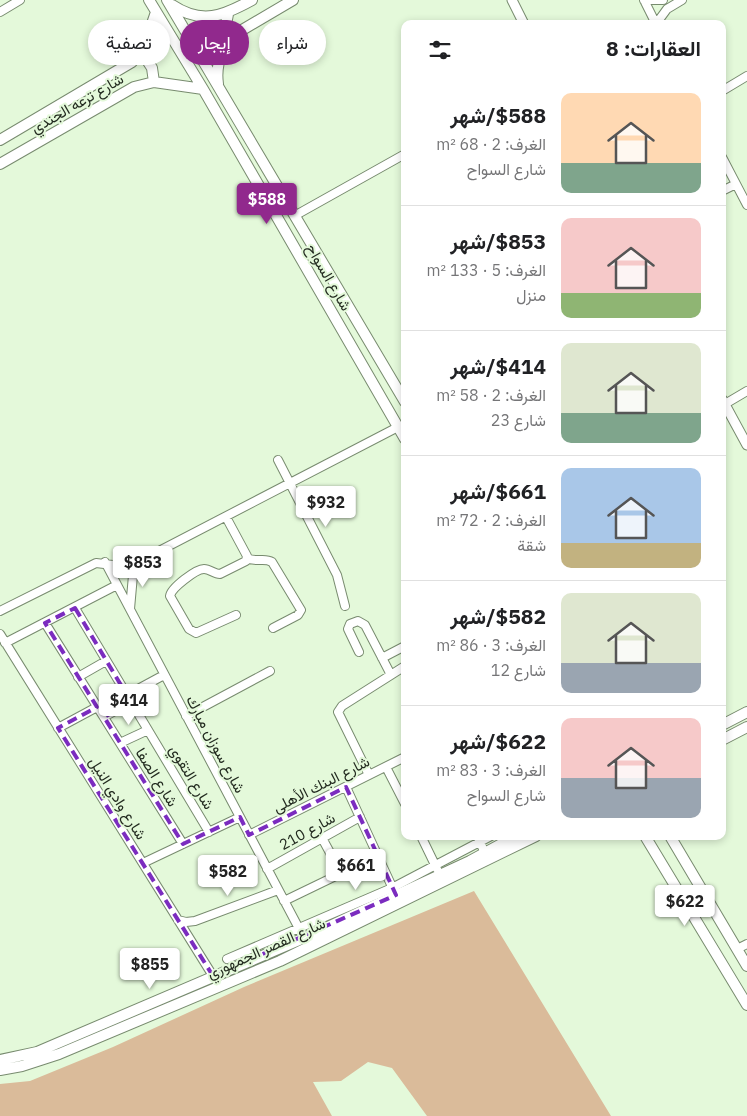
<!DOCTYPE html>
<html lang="ar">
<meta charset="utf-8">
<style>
:root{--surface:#fff;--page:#f6f6f6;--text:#202124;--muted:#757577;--line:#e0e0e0;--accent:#91298d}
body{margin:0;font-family:"IBM Plex Sans",Vazirmatn,sans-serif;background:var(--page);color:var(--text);direction:rtl;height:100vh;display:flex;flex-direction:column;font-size:19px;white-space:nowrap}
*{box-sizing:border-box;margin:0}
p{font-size:16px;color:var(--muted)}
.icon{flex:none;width:28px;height:28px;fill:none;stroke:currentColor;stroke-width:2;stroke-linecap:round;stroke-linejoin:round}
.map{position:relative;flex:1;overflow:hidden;direction:ltr}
.details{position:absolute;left:401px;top:20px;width:325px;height:820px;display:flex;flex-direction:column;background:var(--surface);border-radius:10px;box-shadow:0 2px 8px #0003;direction:rtl}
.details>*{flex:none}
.guide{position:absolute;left:15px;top:20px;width:311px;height:45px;direction:rtl;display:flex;gap:10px}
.price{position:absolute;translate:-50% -42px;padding:0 11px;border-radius:5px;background:#fff;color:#222;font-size:16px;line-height:32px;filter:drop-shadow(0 1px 2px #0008)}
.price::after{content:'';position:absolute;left:50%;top:30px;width:15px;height:11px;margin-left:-8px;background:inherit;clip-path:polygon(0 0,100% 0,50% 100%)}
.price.active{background:var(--accent);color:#fff}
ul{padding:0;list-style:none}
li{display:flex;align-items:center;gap:15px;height:125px;padding:0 25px}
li+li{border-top:1px solid var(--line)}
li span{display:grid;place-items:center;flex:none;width:140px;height:100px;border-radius:10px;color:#555}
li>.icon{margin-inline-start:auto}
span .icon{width:60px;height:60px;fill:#fffc;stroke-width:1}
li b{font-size:21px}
h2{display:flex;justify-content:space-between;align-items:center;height:60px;padding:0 25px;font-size:21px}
.tag{padding:0 18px;border-radius:22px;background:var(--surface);box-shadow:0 2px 8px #0003;font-size:18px;line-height:45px}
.tag.active{background:var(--accent);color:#fff}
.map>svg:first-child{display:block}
</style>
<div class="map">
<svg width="747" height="1116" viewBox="0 0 747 1116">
<rect width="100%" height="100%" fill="#e4f9da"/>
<path fill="#dabb9a" d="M 474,891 L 611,1116 L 427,1116 L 392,1068 L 368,1062 L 341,1081 L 313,1082 L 332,1116 L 0,1116 L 0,1084 L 30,1081 L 113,1047 L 244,987 Z"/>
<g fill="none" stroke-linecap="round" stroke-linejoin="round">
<g stroke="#788b6f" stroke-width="10">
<path id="minor" d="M 644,0 L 656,24
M 644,0 L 663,0
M 0,12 L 20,0
M 656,24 L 667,9 L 682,0
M 722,91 L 747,76
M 722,157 L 747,205
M 722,191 L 736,184
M 296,215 L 405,154
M 725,404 L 747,391
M 278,460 L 337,575 L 345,606
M 226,517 L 247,556 L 246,561 L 220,574 C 214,574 210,569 204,569 C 196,569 171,588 170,596 L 189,629 L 196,633 L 236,615
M 247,558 C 256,563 264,557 272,562 L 301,610 L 298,615 L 273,628
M 105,562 L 304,938
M 75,608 L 209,832
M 130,609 L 134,564
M 0,611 L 96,563 L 121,566 L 134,564 L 398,427
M 45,623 L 183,844
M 0,634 L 213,976
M 5,643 L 117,585
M 359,652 L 348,629 L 350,624 L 358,621 L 365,625 L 391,675
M 382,658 L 405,646
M 78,677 L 106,661
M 127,695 L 164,675
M 186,716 L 270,671
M 104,717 L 131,702
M 58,728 L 97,707
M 120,743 L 148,730
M 386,767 L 405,804
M 369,775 L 338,712 L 342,706 L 405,666
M 346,787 L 394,891
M 249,835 L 405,757
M 421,836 L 437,869
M 477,836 L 485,853
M 322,838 L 341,873
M 143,863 L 240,817
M 267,869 L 360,817
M 284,901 L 377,856
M 178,920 L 186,922 L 195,921 L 278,890
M 737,949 L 747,944
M 227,959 L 392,888 L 491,836"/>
</g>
<g stroke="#788b6f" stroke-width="11">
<path id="tertiary" d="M 512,0 L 524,24
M 722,399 L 747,445"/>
</g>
<g stroke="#788b6f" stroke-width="12">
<path id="secondary" d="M 149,0 L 203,89 L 405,439
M 167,0 L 405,402
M 172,5 C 202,25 223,16 252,0
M 228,14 L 226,25 L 230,31 L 237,33
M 141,51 L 152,68 L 154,82
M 218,84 C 215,63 222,47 237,33 L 293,0
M 0,140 L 132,62 L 144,47 L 156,12
M 0,164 L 134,87 L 154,82 L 203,89
M 722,725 L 747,712
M 722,740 L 747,727
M 645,836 L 747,1005
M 670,836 L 747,966
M 0,1060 L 37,1052 L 304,938 L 470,861 L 516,836
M 0,1070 L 22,1066 L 59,1054 L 280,961 L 536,836"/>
</g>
<use href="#minor" stroke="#fff" stroke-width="8"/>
<use href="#tertiary" stroke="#fff" stroke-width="9"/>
<use href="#secondary" stroke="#fff" stroke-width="10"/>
</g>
<path fill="none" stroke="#7b2cbf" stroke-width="4" stroke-dasharray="10 6" stroke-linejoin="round" d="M 75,608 L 131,702 L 104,717 L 183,844 L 240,817 L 249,835 L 346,787 L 396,895 L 213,976 L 58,728 L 97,707 L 45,623 Z"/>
<g text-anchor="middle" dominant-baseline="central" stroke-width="4" stroke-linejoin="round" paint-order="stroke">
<g font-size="15" fill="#232b20" stroke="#e4f9da">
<text transform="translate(77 103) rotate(-30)">شارع ترعه الجندي</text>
<text transform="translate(329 277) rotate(60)">شارع السواح</text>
<text transform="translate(216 744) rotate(62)">شارع سوزان مبارك</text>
<text transform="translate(157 777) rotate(58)">شارع الصفا</text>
<text transform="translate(192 777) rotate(59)">شارع التقوي</text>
<text transform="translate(321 784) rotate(-27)">شارع البنك الأهلى</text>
<text transform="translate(118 798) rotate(58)">شارع وادي النيل</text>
<text transform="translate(307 831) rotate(-29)">شارع 210</text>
<text transform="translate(266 948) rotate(-24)">شارع القصر الجمهوري</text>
</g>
</g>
</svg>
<b class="price active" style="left:267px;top:225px">$588</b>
<b class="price" style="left:326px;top:528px">$932</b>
<b class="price" style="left:143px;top:588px">$853</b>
<b class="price" style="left:129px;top:726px">$414</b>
<b class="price" style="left:356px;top:891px">$661</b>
<b class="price" style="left:228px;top:897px">$582</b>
<b class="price" style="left:685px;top:927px">$622</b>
<b class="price" style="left:150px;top:990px">$855</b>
<div class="guide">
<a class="tag">شراء</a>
<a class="tag active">إيجار</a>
<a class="tag">تصفية</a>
</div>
<section class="details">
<h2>العقارات: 8<svg class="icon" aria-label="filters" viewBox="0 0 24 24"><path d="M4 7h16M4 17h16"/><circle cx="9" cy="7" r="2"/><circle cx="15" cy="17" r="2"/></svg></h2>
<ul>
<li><span style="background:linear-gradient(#ffd9b3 70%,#7fa58c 0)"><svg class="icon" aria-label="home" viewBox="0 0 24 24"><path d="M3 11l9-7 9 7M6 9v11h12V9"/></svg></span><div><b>$588/شهر</b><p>الغرف: 2 · 68 m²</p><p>شارع السواح</p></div></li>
<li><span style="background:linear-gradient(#f6c9c9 75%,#8fb573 0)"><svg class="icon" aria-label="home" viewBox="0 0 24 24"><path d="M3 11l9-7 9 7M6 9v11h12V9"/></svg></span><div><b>$853/شهر</b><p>الغرف: 5 · 133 m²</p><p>منزل</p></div></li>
<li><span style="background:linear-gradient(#dfe7d0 70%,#7fa58c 0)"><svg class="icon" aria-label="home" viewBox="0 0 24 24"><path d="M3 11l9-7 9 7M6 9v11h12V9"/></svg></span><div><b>$414/شهر</b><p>الغرف: 2 · 58 m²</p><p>شارع 23</p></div></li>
<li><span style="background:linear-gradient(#a9c7e8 75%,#c2b280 0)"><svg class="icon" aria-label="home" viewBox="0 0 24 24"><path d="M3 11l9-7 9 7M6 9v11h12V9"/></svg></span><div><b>$661/شهر</b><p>الغرف: 2 · 72 m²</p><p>شقة</p></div></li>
<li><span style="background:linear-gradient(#dfe7d0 70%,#9aa5b1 0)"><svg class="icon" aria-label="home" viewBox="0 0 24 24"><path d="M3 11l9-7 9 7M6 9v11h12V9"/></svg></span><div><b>$582/شهر</b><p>الغرف: 3 · 86 m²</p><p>شارع 12</p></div></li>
<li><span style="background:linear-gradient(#f6c9c9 60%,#9aa5b1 0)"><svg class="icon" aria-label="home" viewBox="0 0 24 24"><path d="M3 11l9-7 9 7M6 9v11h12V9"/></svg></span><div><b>$622/شهر</b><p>الغرف: 3 · 83 m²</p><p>شارع السواح</p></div></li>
</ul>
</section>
</div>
